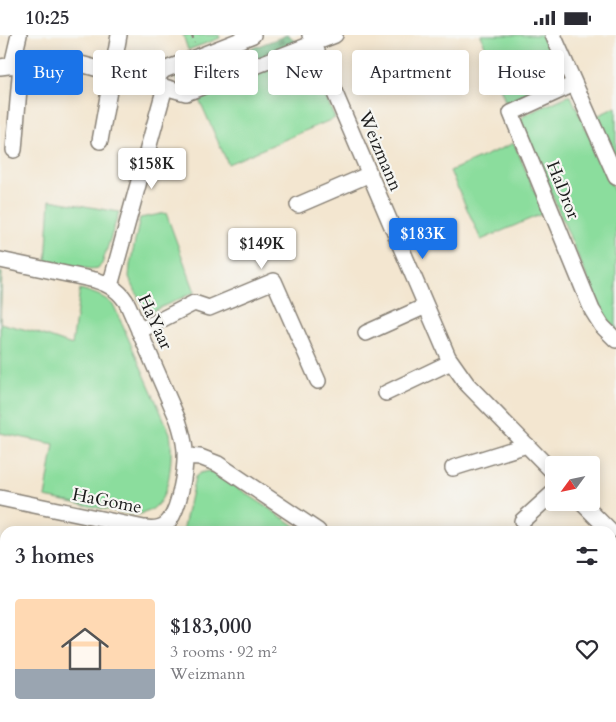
<!DOCTYPE html>
<meta charset="utf-8">
<style>
:root{--surface:#fff;--page:#f2f2f3;--text:#2b2b33;--muted:#7c7c81;--accent:#1a73e8}
body{margin:0;font-family:Cardo,serif;background:var(--page);color:var(--text);height:100vh;display:flex;flex-direction:column;font-size:19px;white-space:nowrap}
*{box-sizing:border-box;margin:0}
p{font-size:16px;color:var(--muted)}
.icon{flex:none;width:28px;height:28px;fill:none;stroke:currentColor;stroke-width:2;stroke-linecap:round;stroke-linejoin:round}
.map{position:relative;flex:1;overflow:hidden}
.panel{position:absolute;left:0px;top:491px;width:616px;height:196px;display:flex;flex-direction:column;background:var(--surface);border-radius:15px 15px 0 0;box-shadow:0 2px 12px #0003}
.panel>*{flex:none}
.hud{position:absolute;left:15px;top:15px;width:586px;height:45px;display:flex;gap:10px}
.needle{width:32px;rotate:237deg}
.tools{position:absolute;left:545px;top:421px;display:grid;gap:10px}
.tools a{display:grid;place-items:center;width:55px;height:55px;border-radius:5px;background:var(--surface);box-shadow:0 2px 12px #0003;font-size:25px}
.price{position:absolute;translate:-50% -42px;padding:0 11px;border-radius:5px;background:#fff;color:#222;font-size:16px;line-height:32px;filter:drop-shadow(0 1px 2px #0008)}
.price::after{content:'';position:absolute;left:50%;top:30px;width:15px;height:11px;margin-left:-8px;background:inherit;clip-path:polygon(0 0,100% 0,50% 100%)}
.price.on{background:var(--accent);color:#fff}
ul{padding:0;list-style:none}
li{display:flex;align-items:center;gap:15px;height:125px;padding:0 15px}
li span{display:grid;place-items:center;flex:none;width:140px;height:100px;border-radius:5px;color:#555}
li>.icon{margin-inline-start:auto}
span .icon{width:60px;height:60px;fill:#fffc;stroke-width:1}
li b{font-size:21px}
h2{display:flex;justify-content:space-between;align-items:center;height:60px;padding:0 15px;font-size:21px}
.pill{padding:0 18px;border-radius:5px;background:var(--surface);box-shadow:0 2px 12px #0003;font-size:18px;line-height:45px}
.pill.on{background:var(--accent);color:#fff}
.status{display:flex;justify-content:space-between;align-items:center;height:35px;padding:0 25px;background:var(--surface);direction:ltr}
.status svg{height:14px;fill:currentColor}
.map>svg:first-child{display:block}
</style>
<div class="status"><b>10:25</b><svg viewBox="0 0 49 12"><path d="M0 12V9h3v3zM5 12V6h3v6zM10 12V3h3v9zM15 12V0h3v12zM26 1h20v11H26zM47 4h2v5h-2z"/></svg></div>
<div class="map">
<svg width="616" height="687" viewBox="0 0 616 687">
<defs>
<pattern id="forest-firs" width="22" height="20" patternUnits="userSpaceOnUse" patternTransform="scale(1.25)"><rect width="22" height="20" fill="#70bc84"/><path d="M5 1l3.5 6h-7zM16 11l3.5 6h-7z" fill="#5b986b"/></pattern>
<pattern id="park-dots" width="8" height="8" patternUnits="userSpaceOnUse" patternTransform="scale(1.25)"><rect width="8" height="8" fill="#8bdd9d"/><path d="M2 2h.1M6 6h.1" fill="none" stroke="#77bd87" stroke-width="1.8" stroke-linecap="round"/></pattern>
</defs>
<rect width="100%" height="100%" fill="#f6f6f2"/>
<filter id="ink" filterUnits="userSpaceOnUse"><feTurbulence type="fractalNoise" baseFrequency=".02" numOctaves="2"/><feDisplacementMap in="SourceGraphic" scale="10" xChannelSelector="R" yChannelSelector="G"/><feConvolveMatrix kernelMatrix="1 2 1 2 8 2 1 2 1" color-interpolation-filters="sRGB"/></filter>
<filter id="wash" filterUnits="userSpaceOnUse"><feTurbulence type="fractalNoise" baseFrequency=".0096" numOctaves="4" result="noise"/><feDisplacementMap in="SourceGraphic" scale="20" xChannelSelector="R" yChannelSelector="G"/><feGaussianBlur stdDeviation="1.12" result="paint"/><feColorMatrix in="noise" values="0 0 0 0 0 0 0 0 0 0 0 0 0 0 0 0 0 1.4 0 .05"/><feComposite in="paint" operator="in"/></filter>
<g filter="url(#wash)">
<rect width="100%" height="100%" fill="#f3e6d0"/>
<path fill="#8bdd9d" stroke="#547c5c" d="M 183,0 L 219,0 L 220,3 L 188,15 Z
M 481,0 L 544,0 L 562,45 L 506,69 Z
M 307,18 L 335,83 L 228,129 L 199,64 Z
M 568,61 L 571,61 L 616,161 L 616,295 L 603,280 L 520,85 L 525,80 Z
M 616,72 L 616,124 L 597,81 Z
M 514,108 L 544,178 L 481,205 L 450,136 Z
M 50,165 L 119,177 L 102,229 L 98,233 L 91,234 L 46,227 Z
M 166,178 L 195,257 L 146,279 L 129,242 L 130,230 L 140,183 Z
M 0,237 L 2,238 L 0,288 L 35,297 L 72,310 L 80,254 C 93,258 105,261 114,271 L 170,398 C 173,416 171,458 156,471 C 150,477 142,479 134,480 L 45,462 L 54,409 L 0,398 Z
M 208,436 L 217,439 L 303,496 L 183,496 L 195,442 L 200,438 Z
M 611,602 L 616,606 L 616,633 L 611,638 Z
M 373,682 L 425,682 L 425,683 L 421,687 L 368,687 Z"/>
<path fill="url(#forest-firs)" stroke="#466c50" d="M 287,0 L 289,0 L 298,9 L 185,53 L 175,43 Z"/>
<path fill="url(#park-dots)" stroke="#547c5c" d="M 0,539 L 5,540 L 5,634 L 0,633 Z"/>
</g>
<g filter="url(#ink)">
<g fill="none" stroke-linecap="round" stroke-linejoin="round">
<g stroke="#888176" stroke-width="18">
<path id="minor" d="M 310,0 L 448,322 L 467,349 L 554,438
M 553,0 L 616,142
M 12,30 L 19,0
M 0,32 L 48,26 L 77,28 L 186,58 L 335,0
M 155,48 L 160,39 L 164,35 L 253,0
M 574,49 L 511,78 L 592,275 L 602,291 L 616,305
M 100,106 L 119,0
M 14,115 L 21,29
M 298,170 L 370,139
M 0,225 L 95,245 C 109,249 121,256 128,270 L 178,385 C 181,394 184,404 185,415 C 186,432 180,477 166,489 C 160,494 151,494 144,493 L 0,463
M 110,251 L 165,52
M 139,296 L 194,268 L 209,273 L 274,246 L 318,346
M 366,298 L 426,271
M 386,358 L 451,327
M 185,421 L 200,422 L 218,429 L 318,496
M 453,433 L 527,410
M 582,468 L 610,496
M 522,486 L 554,457
M 0,645 L 5,646
M 182,682 L 198,687
M 572,682 L 577,687
M 80,687 L 81,682
M 241,687 L 244,682"/>
</g>
<path stroke="#888176" stroke-width="2.5" stroke-dasharray="4 4" stroke-linecap="butt" d="M 192,0 L 194,8
M 0,562 L 3,563 L 0,582"/>
<use href="#minor" stroke="#fff" stroke-width="15"/>
</g>
</g>
<g text-anchor="middle" dominant-baseline="central" stroke-width="4.5" stroke-linejoin="round" paint-order="stroke">
<g font-size="18" fill="#1c1c1c" stroke="#f6f6f2">
<text transform="translate(380 116) rotate(67)">Weizmann</text>
<text transform="translate(563 155) rotate(68)">HaDror</text>
<text transform="translate(155 287) rotate(65)">HaYaar</text>
<text transform="translate(107 466) rotate(11)">HaGome</text>
</g>
</g>
</svg>
<div class="tools">
<a><svg class="needle" viewBox="-14 -14 28 28"><path d="M0-13l5 13h-10z" fill="#e53935"/><path d="M0 13l5-13h-10z" fill="#7c7c81"/></svg></a>
</div>
<b class="price" style="left:152px;top:155px">$158K</b>
<b class="price on" style="left:423px;top:225px">$183K</b>
<b class="price" style="left:262px;top:235px">$149K</b>
<div class="hud">
<a class="pill on">Buy</a>
<a class="pill">Rent</a>
<a class="pill">Filters</a>
<a class="pill">New</a>
<a class="pill">Apartment</a>
<a class="pill">House</a>
</div>
<section class="panel">
<h2>3 homes<svg class="icon" aria-label="filters" viewBox="0 0 24 24"><path d="M4 7h16M4 17h16"/><circle cx="9" cy="7" r="2"/><circle cx="15" cy="17" r="2"/></svg></h2>
<ul>
<li><span style="background:linear-gradient(#ffd9b3 70%,#9aa5b1 0)"><svg class="icon" aria-label="home" viewBox="0 0 24 24"><path d="M3 11l9-7 9 7M6 9v11h12V9"/></svg></span><div><b>$183,000</b><p>3 rooms · 92 m²</p><p>Weizmann</p></div><svg class="icon" aria-label="heart" viewBox="0 0 24 24"><path d="M12 20l-8-8c-3-5 5-10 8-4 3-6 11-1 8 4z"/></svg></li>
</ul>
</section>
</div>
